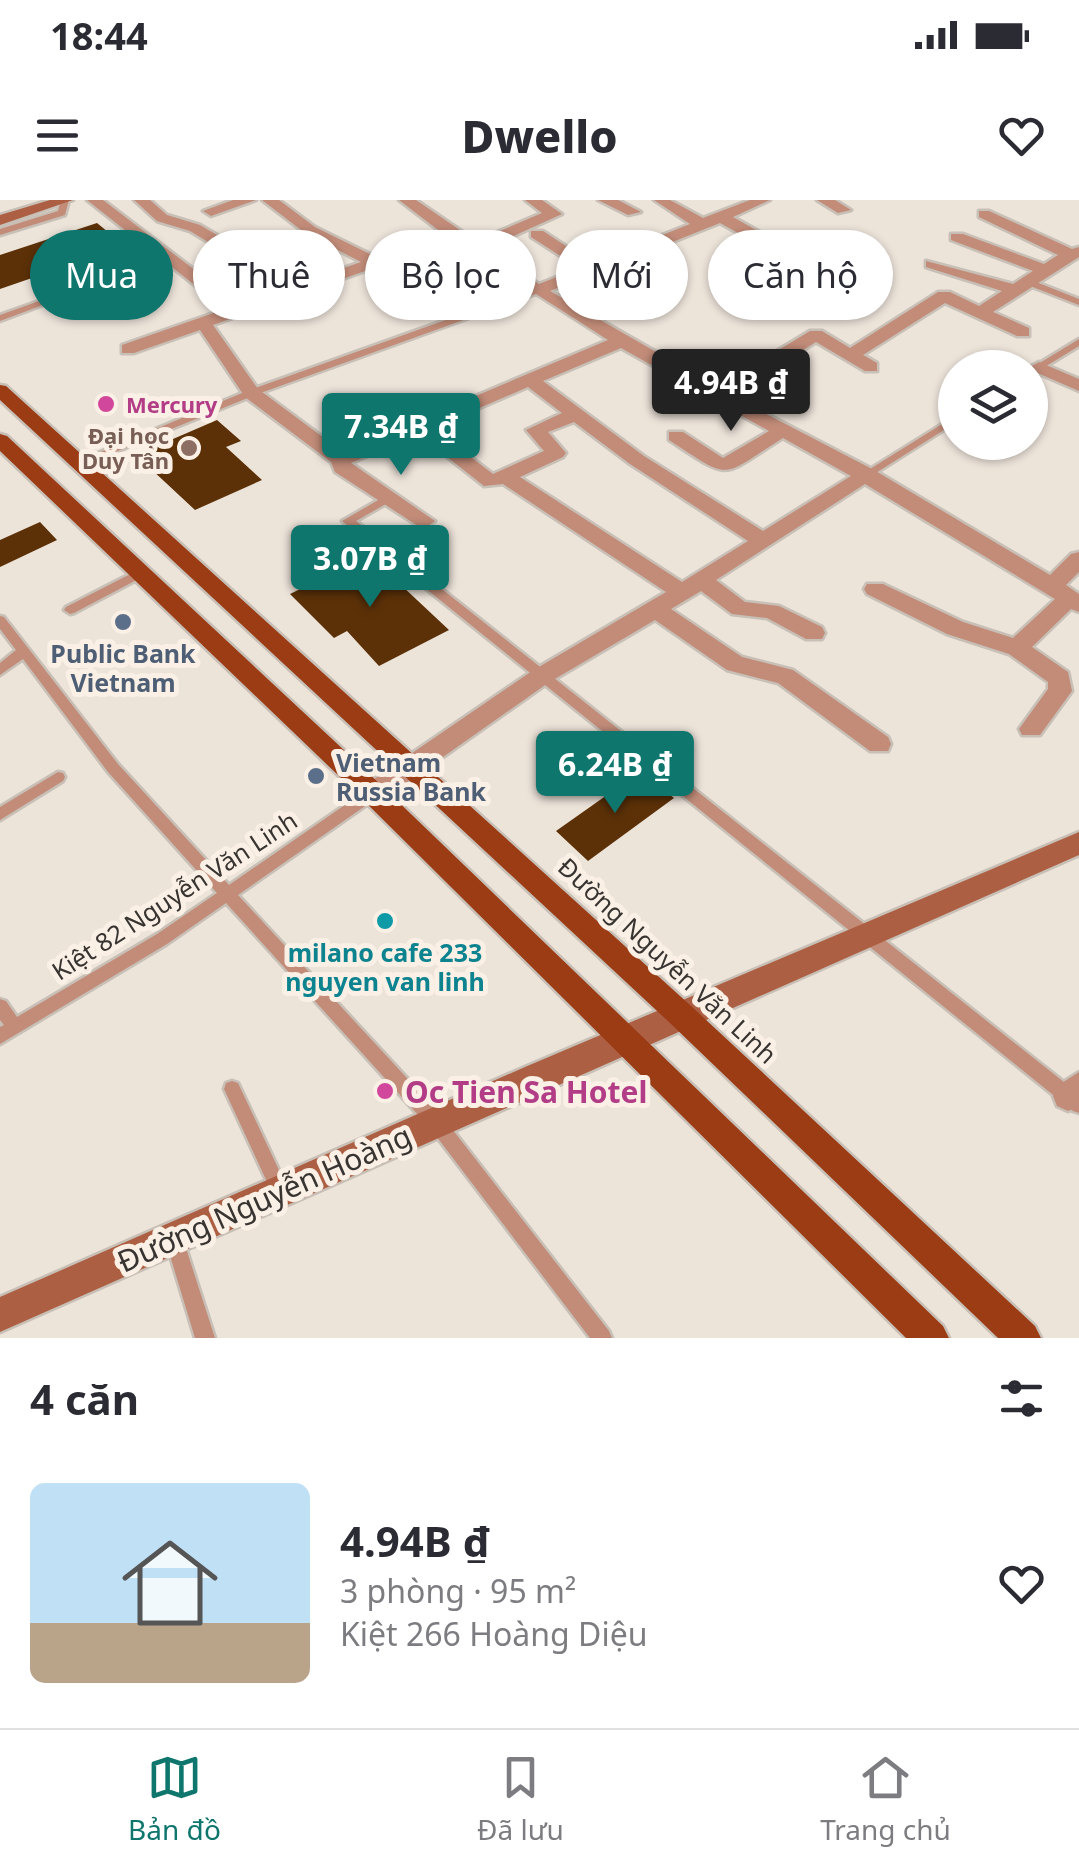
<!DOCTYPE html>
<html lang="vi">
<meta charset="utf-8">
<style>
:root{--surface:#fff;--page:#f7f7f7;--text:#2b2b33;--muted:#7c7c81;--line:#e1e1e2;--accent:#0f766e}
body{margin:0;font-family:"Noto Sans",sans-serif;background:var(--page);color:var(--text);height:100vh;display:flex;flex-direction:column;font-size:38px;white-space:nowrap}
*{box-sizing:border-box;margin:0}
p{font-size:32px;color:var(--muted)}
.icon{flex:none;width:55px;height:55px;fill:none;stroke:currentColor;stroke-width:2;stroke-linecap:round;stroke-linejoin:round}
.map{position:relative;height:1138px;overflow:hidden}
.side{display:flex;flex-direction:column;background:var(--surface);flex:1}
.side>*{flex:none}
.guide{position:absolute;left:30px;top:30px;width:1020px;height:90px;display:flex;gap:20px}
.fabs{position:absolute;left:938px;top:150px;display:grid;gap:20px}
.fabs a{display:grid;place-items:center;width:110px;height:110px;border-radius:50%;background:var(--surface);box-shadow:0 2px 8px #0004;font-size:50px}
.price{position:absolute;translate:-50% -85px;padding:0 22px;border-radius:10px;background:var(--accent);color:#fff;font-size:32px;line-height:65px;filter:drop-shadow(0 2px 5px #0008)}
.price::after{content:'';position:absolute;left:50%;top:60px;width:30px;height:22px;margin-left:-15px;background:inherit;clip-path:polygon(0 0,100% 0,50% 100%)}
.price.on{background:#222;color:#fff}
ul{padding:0;list-style:none}
li{display:flex;align-items:center;gap:30px;height:250px;padding:0 30px}
li+li{border-top:2px solid var(--line)}
li span{display:grid;place-items:center;flex:none;width:280px;height:200px;border-radius:15px;color:#555}
li>.icon{margin-inline-start:auto}
span .icon{width:120px;height:120px;fill:#fffc;stroke-width:1}
li b{font-size:42px}
h2{display:flex;justify-content:space-between;align-items:center;height:120px;padding:0 30px;font-size:42px}
.chip{padding:0 35px;border-radius:45px;background:var(--surface);box-shadow:0 2px 8px #0004;font-size:35px;line-height:90px}
.chip.on{background:var(--accent);color:#fff}
.status{display:flex;justify-content:space-between;align-items:center;height:70px;padding:0 50px;background:var(--surface);direction:ltr}
.status svg{height:28px;fill:currentColor}
header{display:flex;justify-content:space-between;align-items:center;height:130px;padding:0 30px;background:var(--surface);font-size:45px;font-weight:800}
.tabs{display:flex;justify-content:space-around;align-items:center;height:140px;border-top:2px solid var(--line);background:var(--surface);font-size:28px;color:var(--muted)}
.tabs a{display:grid;justify-items:center;gap:5px}
.tabs .on{color:var(--accent)}
.map>svg:first-child{display:block}
</style>
<div class="status"><b>18:44</b><svg viewBox="0 0 49 12"><path d="M0 12V9h3v3zM5 12V6h3v6zM10 12V3h3v9zM15 12V0h3v12zM26 1h20v11H26zM47 4h2v5h-2z"/></svg></div>
<header><svg class="icon" aria-label="menu" viewBox="0 0 24 24"><path d="M4 6h16M4 12h16M4 18h16"/></svg>Dwello<svg class="icon" aria-label="heart" viewBox="0 0 24 24"><path d="M12 20l-8-8c-3-5 5-10 8-4 3-6 11-1 8 4z"/></svg></header>
<div class="map">
<svg width="1079" height="1138" viewBox="0 0 1079 1138">
<rect width="100%" height="100%" fill="#ece3d9"/>
<path fill="#5c3108" d="M 97,23 L 125,46 L 0,89 L 0,55 Z
M 217,220 L 241,241 L 226,247 L 262,280 L 195,310 L 136,255 Z
M 40,322 L 57,340 L 0,367 L 0,340 Z
M 369,355 L 449,430 L 379,466 L 347,431 L 334,438 L 290,394 Z
M 641,571 L 674,598 L 588,661 L 556,631 Z"/>
<g fill="none" stroke-linecap="round" stroke-linejoin="round">
<g stroke="#c8c0b7" stroke-width="5">
<path id="lane" d="M 61,0 L 69,0 L 65,15 L 0,35 L 0,29 L 58,11 Z
M 1025,80 L 1031,80 L 1079,99 L 1079,105 L 1025,84 Z
M 538,87 L 543,90 L 541,92 L 255,195 L 83,265 L 75,265 L 74,263 L 247,191 Z
M 67,91 L 75,93 L 0,121 L 0,115 Z
M 1079,139 L 1079,146 L 1030,176 L 1030,169 Z
M 955,216 L 955,223 L 871,276 L 867,277 L 862,274 Z
M 387,295 L 393,299 L 391,301 L 356,321 L 1079,894 L 1079,913 L 1073,911 L 342,321 Z
M 140,369 L 146,373 L 144,376 L 74,413 L 70,414 L 64,410 L 66,407 Z
M 0,416 L 4,417 L 118,564 L 229,685 L 368,589 L 378,589 L 380,593 L 378,597 L 238,695 L 442,916 L 609,1131 L 612,1138 L 590,1138 L 430,928 L 226,703 L 167,744 L 0,844 L 0,827 L 4,825 L 0,820 L 0,799 L 6,801 L 17,817 L 157,734 L 217,693 L 108,572 L 23,459 L 0,475 L 0,463 L 16,450 L 0,429 Z
M 58,572 L 63,573 L 65,577 L 63,581 L 0,620 L 0,607 Z
M 232,881 L 238,883 L 286,985 L 289,991 L 286,997 L 280,1000 L 274,997 L 224,889 L 226,883 Z
M 174,1030 L 180,1033 L 183,1039 L 215,1138 L 195,1138 L 165,1039 L 168,1033 Z"/>
</g>
<g stroke="#c8c0b7" stroke-width="5">
<path id="street" d="M 87,0 L 103,0 L 204,77 L 236,59 L 190,31 L 157,21 L 134,0 L 150,0 L 167,15 L 200,25 L 253,56 L 253,62 L 215,85 L 240,104 L 361,62 L 305,33 L 262,0 L 279,0 L 315,27 L 376,57 L 442,33 L 399,0 L 416,0 L 539,84 L 579,68 L 531,37 L 531,31 L 543,31 L 592,63 L 690,24 L 654,0 L 670,0 L 703,18 L 750,0 L 770,0 L 733,17 L 790,49 L 790,55 L 778,55 L 720,23 L 550,91 L 717,187 L 810,131 L 822,131 L 850,148 L 938,92 L 950,92 L 979,106 L 1002,91 L 926,67 L 926,61 L 1013,84 L 1033,71 L 951,40 L 951,34 L 963,34 L 1044,64 L 1058,55 L 979,17 L 979,11 L 989,11 L 1072,49 L 1079,47 L 1079,57 L 993,112 L 1029,128 L 1029,136 L 1017,136 L 945,103 L 863,155 L 877,163 L 877,171 L 865,171 L 816,142 L 730,195 L 874,270 L 1050,375 L 1071,354 L 1079,352 L 1079,372 L 1066,385 L 1079,394 L 1079,412 L 1071,409 L 1032,447 L 1068,472 L 1072,491 L 1040,535 L 1022,535 L 1019,529 L 1048,489 L 1048,482 L 1009,454 L 947,434 L 867,394 L 864,389 L 867,384 L 883,384 L 963,422 L 1013,438 L 1055,399 L 865,284 L 716,380 L 745,402 L 779,406 L 822,427 L 825,433 L 822,439 L 806,439 L 767,418 L 732,414 L 701,391 L 671,409 L 742,457 L 793,470 L 888,537 L 891,544 L 888,551 L 870,551 L 778,483 L 727,470 L 655,420 L 548,483 L 382,600 L 364,600 L 360,593 L 364,586 L 532,471 L 666,392 L 503,284 L 484,286 L 418,234 L 351,263 L 435,321 L 425,328 L 418,326 L 335,272 L 331,262 L 245,197 L 200,130 L 134,153 L 122,153 L 122,145 L 225,109 ZM 452,40 L 608,140 L 343,252 L 258,189 L 213,125 ZM 621,148 L 769,231 L 723,258 L 683,232 L 669,232 L 669,240 C 733,282 719,278 783,238 L 851,276 L 763,331 L 644,256 L 543,181 ZM 528,187 L 562,213 L 526,230 L 544,251 L 493,274 L 433,228 ZM 574,222 L 630,264 L 748,341 L 682,382 L 520,277 L 563,257 L 566,253 L 548,232 Z
M 233,0 L 256,0 L 211,16 L 203,11 Z
M 525,0 L 542,0 L 562,14 L 500,42 L 488,42 L 488,36 L 542,13 Z
M 598,0 L 618,0 L 641,12 L 628,15 Z
M 817,0 L 835,0 L 851,10 L 838,13 Z
M 1039,162 L 1079,179 L 1079,191 L 1033,171 L 1030,167 Z
M 1079,872 L 1079,906 L 1068,911 L 1057,906 L 1053,896 L 1057,886 Z"/>
</g>
<g stroke="#c8c0b7" stroke-width="5">
<path id="secondary" d="M 50,0 L 73,0 L 0,25 L 0,15 Z
M 1079,632 L 1079,655 L 0,1132 L 0,1097 L 525,867 Z"/>
</g>
<g stroke="#c8c0b7" stroke-width="5">
<path id="primary" d="M 0,185 L 6,186 L 690,805 L 1035,1126 L 1041,1138 L 998,1138 L 670,823 L 0,200 Z
M 0,234 L 7,236 L 359,564 L 943,1126 L 949,1138 L 906,1138 L 341,578 L 0,251 Z"/>
</g>
<use href="#lane" fill="#c28c79" fill-rule="evenodd"/>
<use href="#street" fill="#c28c79" fill-rule="evenodd"/>
<use href="#secondary" fill="#ad5f43" fill-rule="evenodd"/>
<use href="#primary" fill="#9b3c15" fill-rule="evenodd"/>
</g>
<g fill="#d1479c" stroke="#faf0e6" stroke-width="4">
<circle cx="106" cy="204" r="10"/>
<circle cx="385" cy="891" r="10"/>
</g>
<circle fill="#8d6e63" stroke="#faf0e6" stroke-width="4" cx="189" cy="248" r="10"/>
<g fill="#5c6f8a" stroke="#faf0e6" stroke-width="4">
<circle cx="123" cy="422" r="10"/>
<circle cx="316" cy="576" r="10"/>
</g>
<circle fill="#0f9aa8" stroke="#faf0e6" stroke-width="4" cx="385" cy="721" r="10"/>
<g text-anchor="middle" dominant-baseline="central" stroke-width="10" stroke-linejoin="round" paint-order="stroke">
<g font-size="22" font-weight="bold" fill="#b23c85" stroke="#faf0e6" text-anchor="start">
<text x="126" y="204">Mercury</text>
</g>
<g font-size="22" font-weight="bold" fill="#785e54" stroke="#faf0e6" text-anchor="end">
<text x="169" y="235">Đại học<tspan x="169" dy="25">Duy Tân</tspan></text>
</g>
<g font-size="25" font-weight="bold" fill="#4e5e75" stroke="#faf0e6">
<text x="123" y="453">Public Bank<tspan x="123" dy="29">Vietnam</tspan></text>
<text x="336" y="562" text-anchor="start">Vietnam<tspan x="336" dy="29">Russia Bank</tspan></text>
</g>
<g font-size="25" fill="#383431" stroke="#faf0e6">
<text transform="translate(174 695) rotate(-33)">Kiệt 82 Nguyễn Văn Linh</text>
<text transform="translate(668 760) rotate(43)">Đường Nguyễn Văn Linh</text>
</g>
<g font-size="25" font-weight="bold" fill="#0d838f" stroke="#faf0e6">
<text x="385" y="752">milano cafe 233<tspan x="385" dy="29">nguyen van linh</tspan></text>
</g>
<g font-size="30" font-weight="bold" fill="#b23c85" stroke="#faf0e6" text-anchor="start">
<text x="405" y="891">Oc Tien Sa Hotel</text>
</g>
<g font-size="30" fill="#383431" stroke="#faf0e6">
<text transform="translate(264 998) rotate(-24)">Đường Nguyễn Hoàng</text>
</g>
</g>
</svg>
<div class="fabs">
<a><svg class="icon" aria-label="layers" viewBox="0 0 24 24"><path d="M12 4l9 5-9 5-9-5zM3 14l9 5 9-5"/></svg></a>
</div>
<b class="price on" style="left:731px;top:234px">4.94B ₫</b>
<b class="price" style="left:401px;top:278px">7.34B ₫</b>
<b class="price" style="left:370px;top:410px">3.07B ₫</b>
<b class="price" style="left:615px;top:616px">6.24B ₫</b>
<div class="guide">
<a class="chip on">Mua</a>
<a class="chip">Thuê</a>
<a class="chip">Bộ lọc</a>
<a class="chip">Mới</a>
<a class="chip">Căn hộ</a>
</div>
</div>
<section class="side">
<h2>4 căn<svg class="icon" aria-label="filters" viewBox="0 0 24 24"><path d="M4 7h16M4 17h16"/><circle cx="9" cy="7" r="2"/><circle cx="15" cy="17" r="2"/></svg></h2>
<ul>
<li><span style="background:linear-gradient(#bfe0f5 70%,#b9a48a 0)"><svg class="icon" aria-label="home" viewBox="0 0 24 24"><path d="M3 11l9-7 9 7M6 9v11h12V9"/></svg></span><div><b>4.94B ₫</b><p>3 phòng · 95 m²</p><p>Kiệt 266 Hoàng Diệu</p></div><svg class="icon" aria-label="heart" viewBox="0 0 24 24"><path d="M12 20l-8-8c-3-5 5-10 8-4 3-6 11-1 8 4z"/></svg></li>
</ul>
</section>
<nav class="tabs">
<a class="on"><svg class="icon" aria-label="map" viewBox="0 0 24 24"><path d="M3 6l6-2 6 2 6-2v14l-6 2-6-2-6 2zM9 4v14M15 6v14"/></svg>Bản đồ</a>
<a><svg class="icon" aria-label="saved" viewBox="0 0 24 24"><path d="M7 4h10v16l-5-4-5 4z"/></svg>Đã lưu</a>
<a><svg class="icon" aria-label="home" viewBox="0 0 24 24"><path d="M3 11l9-7 9 7M6 9v11h12V9"/></svg>Trang chủ</a>
</nav>
